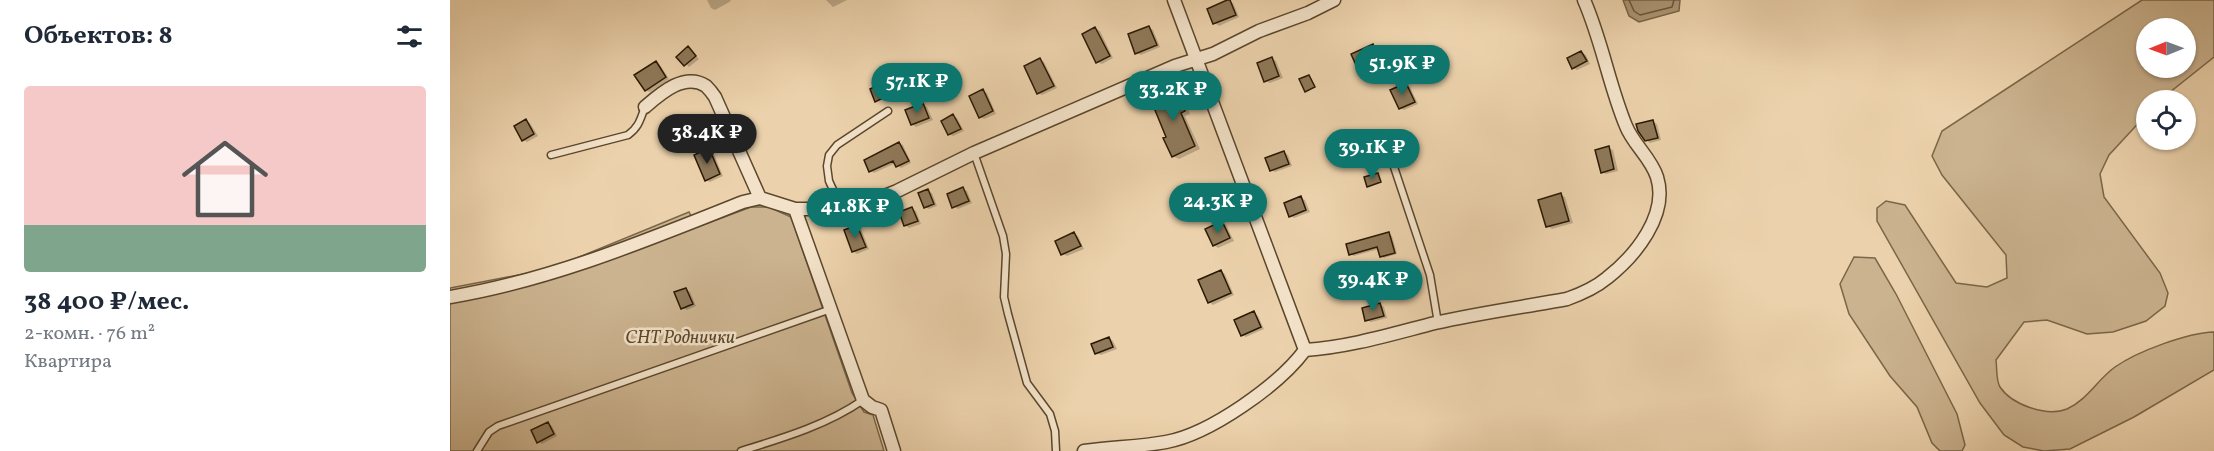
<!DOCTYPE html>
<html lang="ru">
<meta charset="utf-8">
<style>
:root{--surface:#fff;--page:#f6f6f7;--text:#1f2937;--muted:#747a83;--accent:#0f766e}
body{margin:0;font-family:Vollkorn,serif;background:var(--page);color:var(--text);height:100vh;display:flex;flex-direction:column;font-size:22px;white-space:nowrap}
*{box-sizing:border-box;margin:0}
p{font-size:20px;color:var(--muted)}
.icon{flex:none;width:33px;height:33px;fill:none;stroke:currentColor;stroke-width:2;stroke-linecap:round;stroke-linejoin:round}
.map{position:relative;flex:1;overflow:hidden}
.sheet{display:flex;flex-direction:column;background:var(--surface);width:450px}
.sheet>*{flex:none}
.needle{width:39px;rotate:269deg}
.fabs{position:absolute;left:1686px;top:18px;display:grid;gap:12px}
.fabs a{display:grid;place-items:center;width:60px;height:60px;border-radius:50%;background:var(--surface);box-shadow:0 2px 4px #0004;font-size:30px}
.price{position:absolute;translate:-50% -51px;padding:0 14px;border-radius:21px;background:var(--accent);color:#fff;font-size:20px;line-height:39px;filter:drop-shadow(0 2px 3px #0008)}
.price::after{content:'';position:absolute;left:50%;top:36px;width:18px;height:14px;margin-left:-9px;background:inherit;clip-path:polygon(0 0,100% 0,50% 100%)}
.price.on{background:#222;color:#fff}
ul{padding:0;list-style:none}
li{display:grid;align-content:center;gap:12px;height:318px;padding:0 24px}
li span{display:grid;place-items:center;height:186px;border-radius:6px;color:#555}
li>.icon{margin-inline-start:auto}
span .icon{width:108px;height:108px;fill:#fffc;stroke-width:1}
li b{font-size:26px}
h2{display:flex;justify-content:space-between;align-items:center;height:72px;padding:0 24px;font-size:26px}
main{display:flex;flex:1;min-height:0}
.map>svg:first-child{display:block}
</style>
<main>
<section class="sheet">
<h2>Объектов: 8<svg class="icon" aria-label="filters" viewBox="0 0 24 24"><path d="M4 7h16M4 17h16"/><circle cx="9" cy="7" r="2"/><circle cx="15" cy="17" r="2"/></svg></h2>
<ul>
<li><span style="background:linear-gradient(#f6c9c9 75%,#7fa58c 0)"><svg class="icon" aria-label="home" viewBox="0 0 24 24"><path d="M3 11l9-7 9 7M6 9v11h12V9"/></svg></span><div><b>38 400 ₽/мес.</b><p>2-комн. · 76 m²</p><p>Квартира</p></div></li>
</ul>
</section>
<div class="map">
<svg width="1764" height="451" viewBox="0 0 1764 451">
<rect width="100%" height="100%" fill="#ecd2ac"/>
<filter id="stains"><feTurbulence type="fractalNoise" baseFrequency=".00333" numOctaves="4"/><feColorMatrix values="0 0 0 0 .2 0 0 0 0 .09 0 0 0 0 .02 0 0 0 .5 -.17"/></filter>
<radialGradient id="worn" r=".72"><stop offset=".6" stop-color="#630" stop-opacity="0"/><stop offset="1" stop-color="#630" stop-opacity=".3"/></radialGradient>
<path fill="#cbb38f" stroke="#7a6648" stroke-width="1.5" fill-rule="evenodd" d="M 1692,0 L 1764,0 L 1764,57 L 1710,100 L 1696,100 L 1696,115 L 1659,155 L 1650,174 L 1654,197 L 1710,273 L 1718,293 L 1715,306 L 1696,321 L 1663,332 L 1637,334 L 1597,320 L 1574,322 L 1546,360 C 1547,368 1546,381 1550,387 C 1562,405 1597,417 1617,409 C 1637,400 1648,379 1665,367 C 1688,351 1737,333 1764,332 L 1764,370 L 1684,417 L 1620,449 L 1594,451 L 1573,447 L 1554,435 L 1530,403 L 1427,221 L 1427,208 L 1436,201 L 1455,205 L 1506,283 L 1537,287 L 1557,278 L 1556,255 L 1492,175 L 1482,156 L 1492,131 ZM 1696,28 L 1736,28 L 1736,68 L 1696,68 Z
M 301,207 L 319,207 L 341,217 L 402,393 L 414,412 L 423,415 L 434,451 L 0,451 L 0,288 L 100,269 L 239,212 L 247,227 Z
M 1404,257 L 1425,258 L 1446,294 L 1507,414 L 1515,445 L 1512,451 L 1490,451 L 1482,443 L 1467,407 L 1440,376 L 1399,314 L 1390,284 Z"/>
<path fill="#aa9372" stroke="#776245" stroke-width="1.5" d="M 1173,0 L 1230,0 L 1229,11 L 1189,22 L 1179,16 Z"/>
<path fill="#0003" d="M 257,0 L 280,0 L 281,1 L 265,10 L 261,8 Z
M 376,0 L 397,0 L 383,7 Z
M 779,1 L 783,3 L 789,17 L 769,26 L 765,23 L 759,9 Z
M 699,27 L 703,30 L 710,47 L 691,55 L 687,53 Z
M 645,28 L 650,31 L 663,58 L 652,64 L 647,62 Z
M 923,46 L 927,48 L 935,66 L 915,75 L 911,73 Z
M 238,48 L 249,59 L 239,67 L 228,57 Z
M 1131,52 L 1136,55 L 1140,64 L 1127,70 L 1123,68 Z
M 822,59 L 826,61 L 833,78 L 820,83 L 816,81 Z
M 590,60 L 594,62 L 607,88 L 592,95 L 588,93 Z
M 206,62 L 210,65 L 219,79 L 200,92 L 196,90 Z
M 956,84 L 960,87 L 968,104 L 954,110 L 950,108 Z
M 725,89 L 731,92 L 740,114 L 735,116 L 750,149 L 729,159 L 723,156 L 718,137 Z
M 533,91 L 537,93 L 546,114 L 534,119 L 530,117 Z
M 473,104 L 477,107 L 483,120 L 466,127 L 462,124 Z
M 503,116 L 507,118 L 514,131 L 503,136 L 499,134 Z
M 76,121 L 80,123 L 88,136 L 77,142 L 73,140 Z
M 1203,122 L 1207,124 L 1211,140 L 1200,143 L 1196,140 Z
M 449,143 L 453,145 L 461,163 L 451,168 L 446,163 L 424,173 L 421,171 Z
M 1158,148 L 1163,150 L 1168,171 L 1156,174 L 1152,172 Z
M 259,150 L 263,152 L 273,176 L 260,182 L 256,180 Z
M 834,152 L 838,155 L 842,166 L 825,172 L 821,170 Z
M 757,185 L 761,188 L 766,199 L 752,204 L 748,202 Z
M 513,189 L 517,191 L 522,203 L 508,209 L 504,206 Z
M 478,191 L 482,193 L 487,206 L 479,209 L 475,207 Z
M 1111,195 L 1115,197 L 1123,223 L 1102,229 L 1098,226 Z
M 851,198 L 855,200 L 860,212 L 844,218 L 840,216 Z
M 462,209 L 466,211 L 471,224 L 459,228 L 455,225 Z
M 772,223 L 776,225 L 784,241 L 768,248 L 764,245 Z
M 407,226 L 411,229 L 419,249 L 407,254 L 403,251 Z
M 624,233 L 628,236 L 634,249 L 617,256 L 613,254 Z
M 939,234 L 942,236 L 947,254 L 934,258 L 931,256 L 929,249 L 904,256 L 900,254 Z
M 771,271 L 775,274 L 784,295 L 763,305 L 759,302 Z
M 236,289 L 240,292 L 246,306 L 237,310 L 233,308 Z
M 930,304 L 934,307 L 937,318 L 921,322 L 917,320 Z
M 804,313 L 808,316 L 814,329 L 796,337 L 792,335 Z
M 659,338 L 663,341 L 667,349 L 651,355 L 646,353 Z
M 98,424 L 102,426 L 107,436 L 92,444 L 88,441 Z"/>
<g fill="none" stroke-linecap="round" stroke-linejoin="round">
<path stroke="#6a563a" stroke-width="1.5" d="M 1179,0 L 1184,11 L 1190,15 L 1222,7 L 1224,0"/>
</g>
<path fill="#8f795a" stroke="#2a1902" stroke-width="1.5" d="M 777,0 L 780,0 L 786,15 L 763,24 L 757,9 Z
M 699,26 L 707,45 L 685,54 L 678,34 Z
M 645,27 L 660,56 L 646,63 L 632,34 Z
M 923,44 L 932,64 L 910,74 L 901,54 Z
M 238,46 L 246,56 L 234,66 L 226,57 Z
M 1131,51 L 1137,61 L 1122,69 L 1117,58 Z
M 822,57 L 829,76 L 814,82 L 807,63 Z
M 590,58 L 604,86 L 587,94 L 574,66 Z
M 206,61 L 216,77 L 195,91 L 184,75 Z
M 859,75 L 865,87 L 855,92 L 849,79 Z
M 956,83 L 965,102 L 949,109 L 940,90 Z
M 429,85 L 435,97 L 425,102 L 420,89 Z
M 725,87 L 735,111 L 731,113 L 745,146 L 722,157 L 713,138 L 716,137 L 700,98 Z
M 533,89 L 543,111 L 529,118 L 519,96 Z
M 473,103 L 479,118 L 461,125 L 455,110 Z
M 503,114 L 511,129 L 498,135 L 491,121 Z
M 76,119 L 84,134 L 72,141 L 64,126 Z
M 1203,120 L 1208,138 L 1195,141 L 1188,131 L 1186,124 Z
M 449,142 L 459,161 L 446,167 L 443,161 L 419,172 L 414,160 Z
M 1159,146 L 1164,169 L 1151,173 L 1145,150 Z
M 259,148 L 270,174 L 255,181 L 244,155 Z
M 834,151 L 839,164 L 820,171 L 815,158 Z
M 928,173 L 931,182 L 917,187 L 914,177 Z
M 757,184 L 762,197 L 747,203 L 742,189 Z
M 513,187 L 519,201 L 502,208 L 497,194 Z
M 478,189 L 484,204 L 474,208 L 468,193 Z
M 1111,193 L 1119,221 L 1096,227 L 1088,200 Z
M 851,196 L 856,210 L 839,217 L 834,203 Z
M 462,207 L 468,221 L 454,226 L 449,212 Z
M 772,221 L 780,238 L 763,246 L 755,229 Z
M 407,225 L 416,247 L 402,252 L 394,230 Z
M 624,232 L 631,246 L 611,255 L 605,241 Z
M 939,232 L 945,253 L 930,257 L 927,247 L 899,255 L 896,244 Z
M 771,270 L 781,293 L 758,303 L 748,280 Z
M 236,288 L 243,304 L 231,309 L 224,292 Z
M 930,303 L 934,316 L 915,321 L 912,308 Z
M 804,311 L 811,327 L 791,336 L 784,320 Z
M 659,337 L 663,347 L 645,354 L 641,344 Z
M 98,422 L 104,434 L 87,443 L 81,430 Z"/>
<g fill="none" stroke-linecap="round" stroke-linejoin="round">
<g stroke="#5a472c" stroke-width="9">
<path id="lane" d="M 524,153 L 553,236 L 556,254 L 554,297 L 558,314 L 577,383 L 600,414 L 605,431 L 606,451
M 101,155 L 178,135 C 189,127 190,120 195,107
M 943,164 L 980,275 L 988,323
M 392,209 L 379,181 L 377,166 L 379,155 L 387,145 L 438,111
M 27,451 L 39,432 L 48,426 L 381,309
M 291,451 C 333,438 377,425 413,400"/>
</g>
<g stroke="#5a472c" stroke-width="15">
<path id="street" d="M 724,0 L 855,350
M 195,107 C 210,94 234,72 256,86 C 259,89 263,94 265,97 L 310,198
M 345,209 L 392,209 L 414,204 L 447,191 L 524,153 L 725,66 L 763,54 L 809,31 L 858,13 L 884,0
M 0,297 C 102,280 197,240 293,202 L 310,198 L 345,209 L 413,400 L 422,407 L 431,410 L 444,451
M 855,350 C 900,347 942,334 985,323 C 1029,313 1073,307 1117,299 C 1131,294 1145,288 1157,278 C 1185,256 1219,215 1207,177 C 1201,158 1183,144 1176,126 C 1159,85 1152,41 1134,0
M 634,451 C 661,447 689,447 716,442 C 760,434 829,385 855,350"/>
</g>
<use href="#lane" stroke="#f3e2c9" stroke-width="6"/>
<use href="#street" stroke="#f3e2c9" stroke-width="12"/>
</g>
<g text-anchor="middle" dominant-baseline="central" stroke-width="5" stroke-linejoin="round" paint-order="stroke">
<g font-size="18" font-style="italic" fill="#5a472c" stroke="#f3e2c9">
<text x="230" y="338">СНТ Роднички</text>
</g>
</g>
<rect width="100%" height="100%" filter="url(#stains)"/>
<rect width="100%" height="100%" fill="url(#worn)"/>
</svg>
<div class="fabs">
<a><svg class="needle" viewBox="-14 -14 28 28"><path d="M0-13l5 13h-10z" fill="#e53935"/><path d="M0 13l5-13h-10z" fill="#747a83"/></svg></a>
<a><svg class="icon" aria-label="locate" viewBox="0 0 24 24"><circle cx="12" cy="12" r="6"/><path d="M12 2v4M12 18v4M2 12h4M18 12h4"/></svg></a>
</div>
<b class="price" style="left:952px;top:96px">51.9K ₽</b>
<b class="price" style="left:467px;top:114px">57.1K ₽</b>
<b class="price" style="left:723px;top:122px">33.2K ₽</b>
<b class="price on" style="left:257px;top:165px">38.4K ₽</b>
<b class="price" style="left:922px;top:180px">39.1K ₽</b>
<b class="price" style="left:768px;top:234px">24.3K ₽</b>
<b class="price" style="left:405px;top:239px">41.8K ₽</b>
<b class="price" style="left:923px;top:312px">39.4K ₽</b>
</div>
</main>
